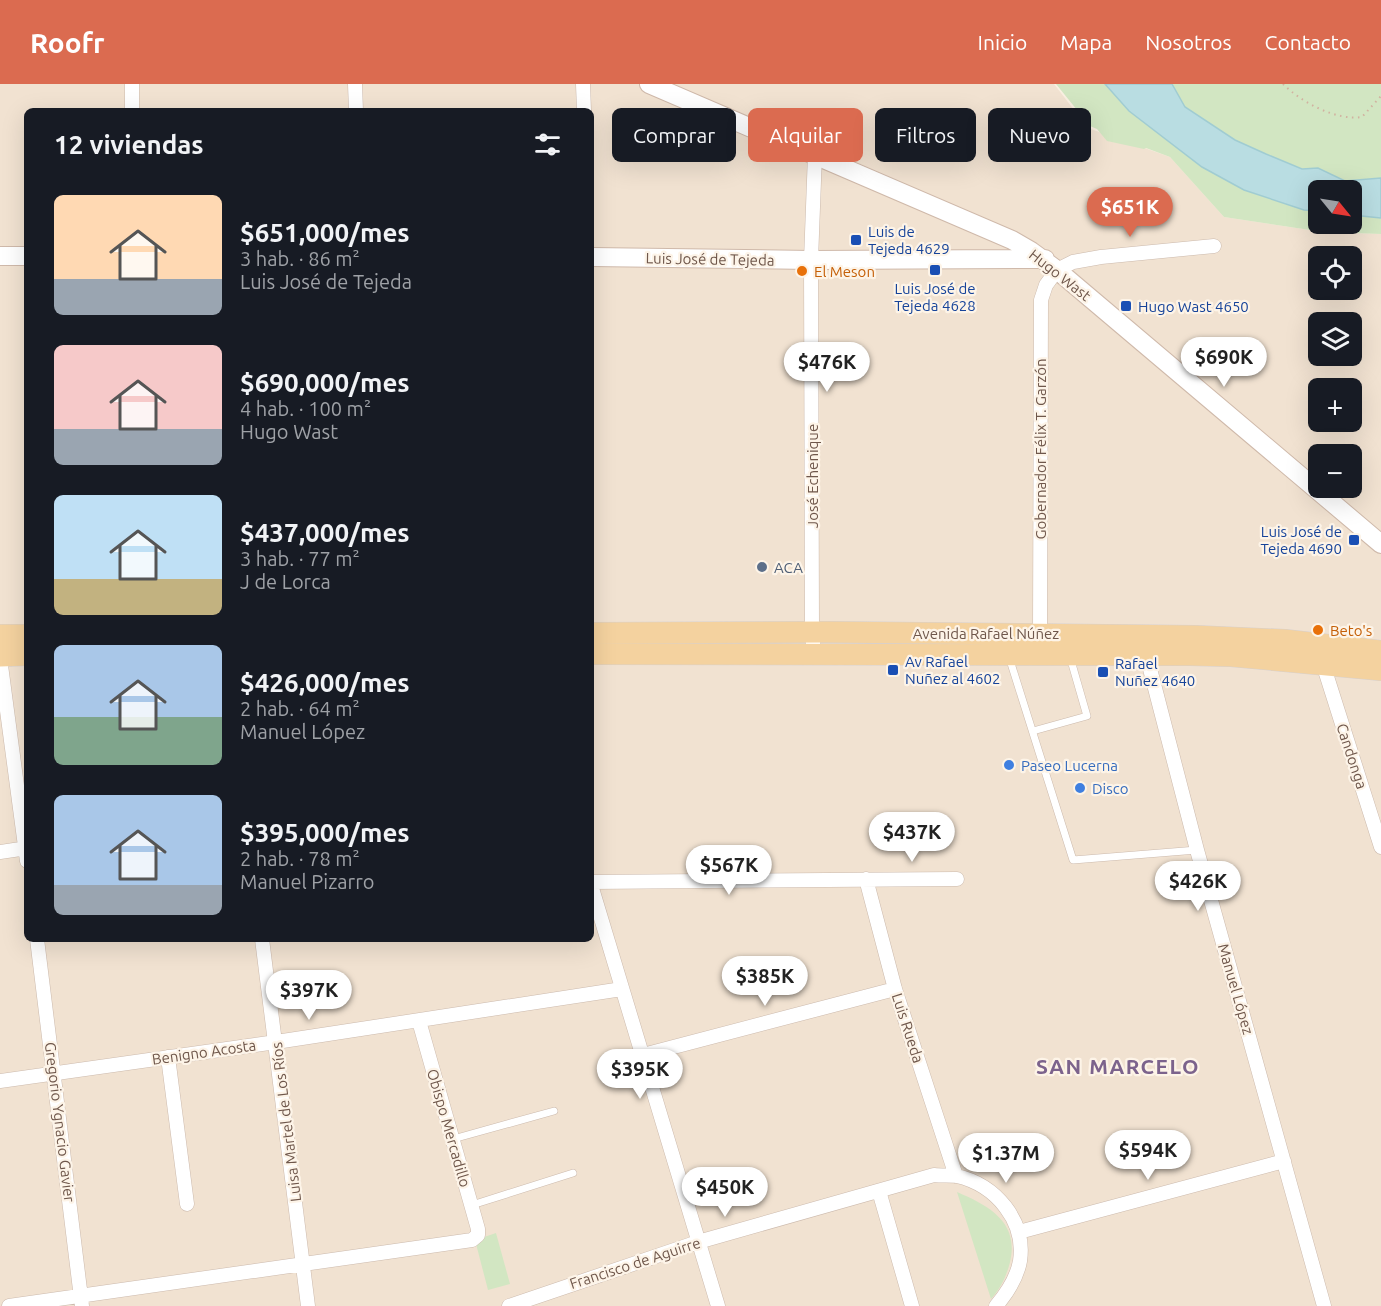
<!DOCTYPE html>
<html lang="es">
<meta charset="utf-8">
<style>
:root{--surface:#171b24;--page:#242831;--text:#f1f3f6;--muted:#9ea1a6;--accent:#db6b50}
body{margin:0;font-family:Ubuntu,sans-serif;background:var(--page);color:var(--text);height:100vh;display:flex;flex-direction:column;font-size:22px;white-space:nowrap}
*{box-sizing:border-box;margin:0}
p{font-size:20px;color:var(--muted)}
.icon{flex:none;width:33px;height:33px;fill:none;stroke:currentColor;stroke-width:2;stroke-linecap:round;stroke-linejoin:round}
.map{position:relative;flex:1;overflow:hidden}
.drawer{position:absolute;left:24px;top:24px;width:570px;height:834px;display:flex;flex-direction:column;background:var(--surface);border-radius:9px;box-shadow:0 6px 24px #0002}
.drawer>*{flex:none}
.hud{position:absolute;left:612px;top:24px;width:570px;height:54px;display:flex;gap:12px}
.needle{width:39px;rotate:120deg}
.tools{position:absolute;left:1308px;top:96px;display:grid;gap:12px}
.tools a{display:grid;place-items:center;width:54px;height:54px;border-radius:9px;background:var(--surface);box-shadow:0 6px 24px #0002;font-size:30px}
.price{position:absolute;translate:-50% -51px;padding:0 14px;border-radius:21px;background:#fff;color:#222;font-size:20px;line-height:39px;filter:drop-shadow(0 2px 3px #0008)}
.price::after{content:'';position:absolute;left:50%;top:36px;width:18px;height:14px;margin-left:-9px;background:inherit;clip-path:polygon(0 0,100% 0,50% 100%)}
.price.selected{background:var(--accent);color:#fff}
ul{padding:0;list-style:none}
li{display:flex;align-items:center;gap:18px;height:150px;padding:0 30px}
li span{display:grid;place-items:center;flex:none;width:168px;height:120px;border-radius:9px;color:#555}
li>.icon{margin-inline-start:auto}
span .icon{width:72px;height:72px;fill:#fffc;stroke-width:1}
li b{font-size:26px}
h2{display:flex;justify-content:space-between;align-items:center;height:72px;padding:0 30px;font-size:26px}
.pill{padding:0 21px;border-radius:9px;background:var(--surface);box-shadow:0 6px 24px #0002;font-size:21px;line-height:54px}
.pill.selected{background:var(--accent);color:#fff}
header{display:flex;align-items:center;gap:36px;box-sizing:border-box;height:84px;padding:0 30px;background:var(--accent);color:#fff}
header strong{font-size:28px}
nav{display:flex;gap:33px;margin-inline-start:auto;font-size:21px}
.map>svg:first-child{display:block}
</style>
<header>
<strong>Roofr</strong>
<nav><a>Inicio</a><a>Mapa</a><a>Nosotros</a><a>Contacto</a></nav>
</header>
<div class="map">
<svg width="1381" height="1222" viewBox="0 0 1381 1222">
<rect width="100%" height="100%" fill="#faf0e2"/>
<path fill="#f1e2d1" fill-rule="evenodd" d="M 0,0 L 1054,0 L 1088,44 L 1170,73 L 1224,133 L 1323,148 L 1381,150 L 1381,1222 L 0,1222 ZM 27,27 L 591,27 L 591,855 L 27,855 ZM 1318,172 L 1352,172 L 1352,206 L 1318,206 ZM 1318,238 L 1352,238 L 1352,272 L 1318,272 ZM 1318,304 L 1352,304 L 1352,338 L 1318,338 ZM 1318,370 L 1352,370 L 1352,404 L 1318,404 Z"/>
<path fill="#d2e6c2" d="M 1056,0 L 1105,0 L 1129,27 L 1202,83 L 1244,106 L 1304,126 L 1318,127 L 1318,140 L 1352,140 L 1352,131 L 1381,134 L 1381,150 L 1323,148 L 1224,133 L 1170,73 L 1146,64 L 1144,65 L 1107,57 L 1097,45 L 1090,42 Z
M 1172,0 L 1381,0 L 1381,94 L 1345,97 L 1318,84 L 1302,85 L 1266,70 L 1235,56 L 1185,23 Z
M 957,1108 C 992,1123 1021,1140 1009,1182 C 1005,1195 1000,1205 991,1215 Z
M 496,1149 L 510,1200 L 488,1206 L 475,1156 Z"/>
<path fill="#b9dde2" stroke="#a0ccd2" stroke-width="1.5" d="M 1105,0 L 1172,0 L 1185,23 L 1235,56 L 1266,70 L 1302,85 L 1318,84 L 1345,97 L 1381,94 L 1381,134 L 1352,131 L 1352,106 L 1318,106 L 1318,127 L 1304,126 L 1244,106 L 1202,83 L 1129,27 Z"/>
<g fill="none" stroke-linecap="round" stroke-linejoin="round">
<g stroke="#ccbaad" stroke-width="8">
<path id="service" d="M 1009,573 L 1073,776 L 1197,766
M 1033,647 L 1087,632 L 1070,573
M 453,1055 L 554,1027
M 472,1121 L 573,1089"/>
</g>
<g stroke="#ccbaad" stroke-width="15">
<path id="minor" d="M 355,0 L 356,27
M 583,0 L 584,27
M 132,27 L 132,0
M 1040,549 L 1041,216 L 1046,201 L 1057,186 L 1073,178 L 1101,173 L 1214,162
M 1147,564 L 1149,581 L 1197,766 L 1324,1222
M 814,570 L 812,548 L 811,176 L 815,70
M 0,574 L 27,777
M 1323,580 L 1381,763
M 0,768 L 27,764
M 866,795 L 895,905 L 956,1092
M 591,798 L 957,795
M 591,801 L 718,1222
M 37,855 L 82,1222
M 262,855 L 308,1222
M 643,971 L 895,905
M 168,973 L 187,1120
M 0,997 L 276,958 L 622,905
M 879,1107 L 912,1222
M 1019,1148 L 1284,1077
M 9,1222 L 472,1156 L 478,1151 L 478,1145 L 419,937
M 509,1222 L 698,1158 L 934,1091 C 942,1092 950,1091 957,1092 C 996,1101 1026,1137 1020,1177 C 1017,1194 1007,1209 996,1222"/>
</g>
<g stroke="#cfb9aa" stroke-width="20">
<path id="secondary" d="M 649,0 L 1012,156 L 1031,167 L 1057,186 L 1381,460
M 0,172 L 27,172
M 591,173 L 811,176 L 1045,175"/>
</g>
<g stroke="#d7d0cd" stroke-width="22">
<path id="primary" d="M 591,549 L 827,548 L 1195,552 L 1285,556 L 1381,567
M 0,551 L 27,551
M 591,570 L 1190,571 L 1231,572 L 1381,586
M 0,572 L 27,571"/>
</g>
<path stroke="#d1b2a0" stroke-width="2" stroke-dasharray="1.5 4.5" stroke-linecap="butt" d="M 1283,0 C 1301,18 1336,37 1362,33 L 1381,12"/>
<use href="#service" stroke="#fff" stroke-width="7"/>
<use href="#minor" stroke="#fff" stroke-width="14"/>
<use href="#secondary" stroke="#fff" stroke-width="18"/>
<use href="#primary" stroke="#f4d29f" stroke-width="21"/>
</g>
<g fill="#1a4fb4" stroke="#fdf4e8" stroke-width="2">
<rect x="850" y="150" width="12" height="12" rx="3"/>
<rect x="929" y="180" width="12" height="12" rx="3"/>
<rect x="1120" y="216" width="12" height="12" rx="3"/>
<rect x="1348" y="450" width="12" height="12" rx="3"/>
<rect x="887" y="580" width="12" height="12" rx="3"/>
<rect x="1097" y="582" width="12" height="12" rx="3"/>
</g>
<g fill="#e8710a" stroke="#fdf4e8" stroke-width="2">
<circle cx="802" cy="187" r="6"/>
<circle cx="1318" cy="546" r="6"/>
</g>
<circle fill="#5c6f8a" stroke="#fdf4e8" stroke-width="2" cx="762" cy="483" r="6"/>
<g fill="#3f7fe0" stroke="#fdf4e8" stroke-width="2">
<circle cx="1009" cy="681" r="6"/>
<circle cx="1080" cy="704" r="6"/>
</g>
<g text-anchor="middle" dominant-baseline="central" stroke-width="4.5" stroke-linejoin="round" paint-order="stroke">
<g font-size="15" fill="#164399" stroke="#fdf4e8" text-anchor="start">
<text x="868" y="147">Luis de<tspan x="868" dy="17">Tejeda 4629</tspan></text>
<text x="935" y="204" text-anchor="middle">Luis José de<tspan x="935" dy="17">Tejeda 4628</tspan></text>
<text x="1138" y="222">Hugo Wast 4650</text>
<text x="1342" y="447" text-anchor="end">Luis José de<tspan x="1342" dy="17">Tejeda 4690</tspan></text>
<text x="905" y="577">Av Rafael<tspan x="905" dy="17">Nuñez al 4602</tspan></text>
<text x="1115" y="579">Rafael<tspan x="1115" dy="17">Nuñez 4640</tspan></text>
</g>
<g font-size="15" fill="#6f574b" stroke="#fdf4e8">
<text transform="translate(710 175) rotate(1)">Luis José de Tejeda</text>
<text transform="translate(1060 191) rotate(38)">Hugo Wast</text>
<text transform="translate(1040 365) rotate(-90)">Gobernador Félix T. Garzón</text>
<text transform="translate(812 392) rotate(-90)">José Echenique</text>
<text x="986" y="549">Avenida Rafael Núñez</text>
<text transform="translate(1352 672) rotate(72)">Candonga</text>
<text transform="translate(1236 905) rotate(74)">Manuel López</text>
<text transform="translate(908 944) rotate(72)">Luis Rueda</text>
<text transform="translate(204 968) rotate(-8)">Benigno Acosta</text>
<text transform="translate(60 1038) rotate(83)">Gregorio Ygnacio Gavier</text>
<text transform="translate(286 1038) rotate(-97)">Luisa Martel de Los Ríos</text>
<text transform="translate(449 1044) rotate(74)">Obispo Mercadillo</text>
<text transform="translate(635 1179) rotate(-18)">Francisco de Aguirre</text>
</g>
<g font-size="15" fill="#c56008" stroke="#fdf4e8" text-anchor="start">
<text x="814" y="187">El Meson</text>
<text x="1330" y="546">Beto's</text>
</g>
<g font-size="15" fill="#4e5e75" stroke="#fdf4e8" text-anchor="start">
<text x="774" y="483">ACA</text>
</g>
<g font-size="15" fill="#366cbe" stroke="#fdf4e8" text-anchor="start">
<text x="1021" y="681">Paseo Lucerna</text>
<text x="1092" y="704">Disco</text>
</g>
<g font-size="21" font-weight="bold" letter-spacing="1.5" fill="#7c638c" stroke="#fdf4e8">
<text x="1118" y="982">SAN MARCELO</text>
</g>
</g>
</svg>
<div class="tools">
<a><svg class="needle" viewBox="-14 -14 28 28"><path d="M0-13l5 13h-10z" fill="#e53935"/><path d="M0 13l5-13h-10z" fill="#9ea1a6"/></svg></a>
<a><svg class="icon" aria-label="locate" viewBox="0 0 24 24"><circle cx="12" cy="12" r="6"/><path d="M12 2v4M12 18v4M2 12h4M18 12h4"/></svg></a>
<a><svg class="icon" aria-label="layers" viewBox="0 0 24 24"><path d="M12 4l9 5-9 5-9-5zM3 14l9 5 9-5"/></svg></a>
<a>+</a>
<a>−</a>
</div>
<b class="price selected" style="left:1130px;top:154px">$651K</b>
<b class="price" style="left:1224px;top:304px">$690K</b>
<b class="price" style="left:827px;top:309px">$476K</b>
<b class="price" style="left:912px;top:779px">$437K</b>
<b class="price" style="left:729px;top:812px">$567K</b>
<b class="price" style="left:1198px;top:828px">$426K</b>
<b class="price" style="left:765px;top:923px">$385K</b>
<b class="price" style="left:309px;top:937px">$397K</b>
<b class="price" style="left:640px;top:1016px">$395K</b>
<b class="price" style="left:1148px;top:1097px">$594K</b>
<b class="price" style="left:1006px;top:1100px">$1.37M</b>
<b class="price" style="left:725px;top:1134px">$450K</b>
<div class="hud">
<a class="pill">Comprar</a>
<a class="pill selected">Alquilar</a>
<a class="pill">Filtros</a>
<a class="pill">Nuevo</a>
</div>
<section class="drawer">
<h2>12 viviendas<svg class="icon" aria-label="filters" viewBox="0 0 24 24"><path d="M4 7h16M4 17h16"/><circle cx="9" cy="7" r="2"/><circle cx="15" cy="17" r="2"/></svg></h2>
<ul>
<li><span style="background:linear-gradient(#ffd9b3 70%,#9aa5b1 0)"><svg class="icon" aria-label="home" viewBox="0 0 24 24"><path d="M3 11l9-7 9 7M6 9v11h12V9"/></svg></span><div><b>$651,000/mes</b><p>3 hab. · 86 m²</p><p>Luis José de Tejeda</p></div></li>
<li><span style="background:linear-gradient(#f6c9c9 70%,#9aa5b1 0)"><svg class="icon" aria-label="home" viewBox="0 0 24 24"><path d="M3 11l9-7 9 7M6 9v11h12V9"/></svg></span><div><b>$690,000/mes</b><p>4 hab. · 100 m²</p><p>Hugo Wast</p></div></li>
<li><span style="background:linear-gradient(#bfe0f5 70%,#c2b280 0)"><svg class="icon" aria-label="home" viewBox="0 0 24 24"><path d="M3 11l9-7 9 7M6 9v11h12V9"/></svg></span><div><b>$437,000/mes</b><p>3 hab. · 77 m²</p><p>J de Lorca</p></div></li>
<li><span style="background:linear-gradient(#a9c7e8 60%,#7fa58c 0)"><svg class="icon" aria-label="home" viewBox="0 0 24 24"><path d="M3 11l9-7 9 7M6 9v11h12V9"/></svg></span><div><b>$426,000/mes</b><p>2 hab. · 64 m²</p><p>Manuel López</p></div></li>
<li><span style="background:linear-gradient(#a9c7e8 75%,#9aa5b1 0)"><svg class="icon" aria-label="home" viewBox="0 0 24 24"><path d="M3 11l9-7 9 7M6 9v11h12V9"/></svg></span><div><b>$395,000/mes</b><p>2 hab. · 78 m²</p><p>Manuel Pizarro</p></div></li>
</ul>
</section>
</div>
